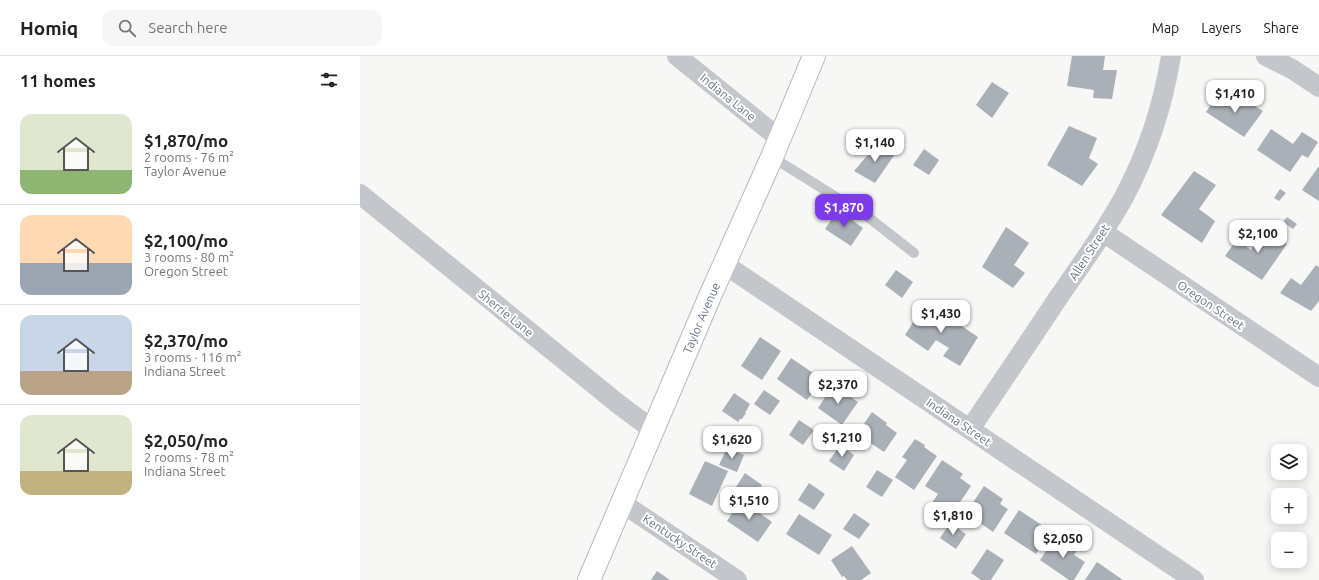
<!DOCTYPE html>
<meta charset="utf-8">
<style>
:root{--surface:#fff;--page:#f6f6f6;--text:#222;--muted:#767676;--line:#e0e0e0;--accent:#7c3aed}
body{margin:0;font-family:Ubuntu,sans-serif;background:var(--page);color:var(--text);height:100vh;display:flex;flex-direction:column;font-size:15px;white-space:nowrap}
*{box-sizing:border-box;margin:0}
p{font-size:13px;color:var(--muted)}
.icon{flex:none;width:22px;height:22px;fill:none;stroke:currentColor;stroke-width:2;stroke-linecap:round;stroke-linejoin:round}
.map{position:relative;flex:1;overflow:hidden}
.sheet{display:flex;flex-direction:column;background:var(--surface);width:360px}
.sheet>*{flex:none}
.fabs{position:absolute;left:911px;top:388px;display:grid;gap:8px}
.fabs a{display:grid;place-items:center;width:36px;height:36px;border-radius:8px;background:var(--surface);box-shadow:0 2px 10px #0003;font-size:20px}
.price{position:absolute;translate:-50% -34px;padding:0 9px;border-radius:8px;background:#fff;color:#222;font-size:13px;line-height:26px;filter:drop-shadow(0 1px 2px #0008)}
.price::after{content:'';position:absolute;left:50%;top:24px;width:12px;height:9px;margin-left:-6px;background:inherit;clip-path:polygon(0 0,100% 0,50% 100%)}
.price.on{background:var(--accent);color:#fff}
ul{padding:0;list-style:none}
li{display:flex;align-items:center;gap:12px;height:100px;padding:0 20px}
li+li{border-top:1px solid var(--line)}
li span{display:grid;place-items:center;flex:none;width:112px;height:80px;border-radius:12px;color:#555}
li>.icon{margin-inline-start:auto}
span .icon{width:48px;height:48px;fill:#fffc;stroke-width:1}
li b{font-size:17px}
h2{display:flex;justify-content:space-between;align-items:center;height:48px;padding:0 20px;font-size:17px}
header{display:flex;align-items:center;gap:24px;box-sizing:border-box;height:56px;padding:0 20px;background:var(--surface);border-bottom:1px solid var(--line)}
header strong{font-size:19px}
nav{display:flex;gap:22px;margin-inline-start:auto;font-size:14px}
.search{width:280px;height:36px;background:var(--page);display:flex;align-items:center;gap:10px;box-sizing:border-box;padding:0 14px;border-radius:12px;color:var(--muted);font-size:15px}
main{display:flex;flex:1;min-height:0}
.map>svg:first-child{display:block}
</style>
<header>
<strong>Homiq</strong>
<div class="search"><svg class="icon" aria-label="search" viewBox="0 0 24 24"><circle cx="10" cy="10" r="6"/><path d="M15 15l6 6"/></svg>Search here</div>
<nav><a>Map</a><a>Layers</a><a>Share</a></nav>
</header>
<main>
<section class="sheet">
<h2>11 homes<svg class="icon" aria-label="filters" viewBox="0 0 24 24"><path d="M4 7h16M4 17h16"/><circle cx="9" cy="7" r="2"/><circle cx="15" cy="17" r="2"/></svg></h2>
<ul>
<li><span style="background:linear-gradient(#dfe7d0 70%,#8fb573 0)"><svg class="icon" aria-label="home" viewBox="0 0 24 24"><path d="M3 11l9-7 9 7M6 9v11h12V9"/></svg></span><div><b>$1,870/mo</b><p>2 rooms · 76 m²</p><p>Taylor Avenue</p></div></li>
<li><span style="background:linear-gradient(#ffd9b3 60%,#9aa5b1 0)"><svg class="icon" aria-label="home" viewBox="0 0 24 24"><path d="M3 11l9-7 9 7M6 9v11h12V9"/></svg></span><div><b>$2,100/mo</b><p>3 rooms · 80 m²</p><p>Oregon Street</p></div></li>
<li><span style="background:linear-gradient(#c9d6e8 70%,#b9a48a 0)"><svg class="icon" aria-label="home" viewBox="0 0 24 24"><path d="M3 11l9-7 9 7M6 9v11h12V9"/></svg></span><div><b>$2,370/mo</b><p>3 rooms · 116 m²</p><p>Indiana Street</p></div></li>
<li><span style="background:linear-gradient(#dfe7d0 70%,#c2b280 0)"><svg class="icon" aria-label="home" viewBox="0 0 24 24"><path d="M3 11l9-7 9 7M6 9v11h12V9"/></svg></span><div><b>$2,050/mo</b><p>2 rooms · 78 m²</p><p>Indiana Street</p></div></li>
</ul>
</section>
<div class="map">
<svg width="959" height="524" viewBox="0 0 959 524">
<rect width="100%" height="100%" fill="#f7f7f5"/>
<path fill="#aab0b7" d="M 712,0 L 745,0 L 743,14 L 757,14 L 752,43 L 733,42 L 734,34 L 707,30 Z
M 632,26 L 649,37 L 632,62 L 616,49 Z
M 858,38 L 873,48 L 880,41 L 903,55 L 884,81 L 846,56 Z
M 709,70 L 737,82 L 729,102 L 738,108 L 722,130 L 687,109 Z
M 911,73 L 933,88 L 942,76 L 958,86 L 948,102 L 942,99 L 930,116 L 897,94 Z
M 518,87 L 535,98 L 515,127 L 494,115 Z
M 564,93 L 579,104 L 569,119 L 553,109 Z
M 959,110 L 959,145 L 942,134 Z
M 834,115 L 856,129 L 839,153 L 855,165 L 842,187 L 801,159 Z
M 920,133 L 926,137 L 919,145 L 914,142 Z
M 478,154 L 503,172 L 491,190 L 465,173 Z
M 927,161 L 937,168 L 933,173 L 923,166 Z
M 646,171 L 669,187 L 654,209 L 665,217 L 653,232 L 622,211 Z
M 904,173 L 927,188 L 902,224 L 865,200 L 877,183 L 891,194 Z
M 956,209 L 959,211 L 959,245 L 951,255 L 920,237 L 931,222 L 941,229 Z
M 536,214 L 553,226 L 542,242 L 525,229 Z
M 566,246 L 618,281 L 600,310 L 583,300 L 589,292 L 576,284 L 568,295 L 545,279 Z
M 400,281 L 421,295 L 402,324 L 381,310 Z
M 431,302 L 462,323 L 447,344 L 417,323 Z
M 473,329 L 498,346 L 482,369 L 458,352 Z
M 404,334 L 420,345 L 410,359 L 394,348 Z
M 374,337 L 390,348 L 385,357 L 386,357 L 382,363 L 380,363 L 378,366 L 362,355 Z
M 512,356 L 527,367 L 526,369 L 537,377 L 524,396 L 497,378 Z
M 439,364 L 454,374 L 443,389 L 429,379 Z
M 555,383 L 565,389 L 564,391 L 577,400 L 554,434 L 535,421 L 547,404 L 542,401 Z
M 480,389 L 494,399 L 484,415 L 469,405 Z
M 367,392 L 384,399 L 377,416 L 359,409 Z
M 582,404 L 603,418 L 600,422 L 611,430 L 588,464 L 569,451 L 578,438 L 565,430 Z
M 345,405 L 368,415 L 352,450 L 329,438 Z
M 517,414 L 533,424 L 522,441 L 506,431 Z
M 385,417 L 402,429 L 391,445 L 374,434 Z
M 449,427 L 465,438 L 454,454 L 438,444 Z
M 624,430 L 643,443 L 640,448 L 648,453 L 633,476 L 606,457 Z
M 381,444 L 412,466 L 398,486 L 367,465 Z
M 659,454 L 691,475 L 676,498 L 644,477 Z
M 494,457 L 510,468 L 499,483 L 483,473 Z
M 439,458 L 472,479 L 459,499 L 426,478 Z
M 590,467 L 606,478 L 596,493 L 580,482 Z
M 697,479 L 718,493 L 714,499 L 725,506 L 714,524 L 709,524 L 680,504 Z
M 492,490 L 511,517 L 501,524 L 487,524 L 484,520 L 482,521 L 471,504 Z
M 627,493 L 644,504 L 631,524 L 621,524 L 611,517 Z
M 737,506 L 763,524 L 725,524 Z
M 297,515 L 310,524 L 291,524 Z"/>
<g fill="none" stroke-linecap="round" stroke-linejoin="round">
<g stroke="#b6b9be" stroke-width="24">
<g id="secondary">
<path id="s1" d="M 229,524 L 350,240 L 412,101 L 454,0"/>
</g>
</g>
<path stroke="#c3c6ca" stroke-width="10" d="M 412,101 L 508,161 L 554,197"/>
<path stroke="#c3c6ca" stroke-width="20" d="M 317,0 L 420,83
M 906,0 L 932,13 L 959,31
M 0,138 L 257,347 L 293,374
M 743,176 L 959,321
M 364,208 L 834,524
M 610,373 C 639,330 669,286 698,242 C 721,209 745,176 764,141 C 788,96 803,49 811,0
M 262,447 L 377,524"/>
<use href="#secondary" stroke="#fff" stroke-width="22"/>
</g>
<g text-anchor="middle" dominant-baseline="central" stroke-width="4" stroke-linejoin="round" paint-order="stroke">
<g font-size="12" fill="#687484" stroke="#fff">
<text transform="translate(368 41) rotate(39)">Indiana Lane</text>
<text transform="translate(729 196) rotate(-57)">Allen Street</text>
<text transform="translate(851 249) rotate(34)">Oregon Street</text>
<text transform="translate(146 257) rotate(39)">Sherrie Lane</text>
<text stroke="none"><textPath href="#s1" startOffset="285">Taylor Avenue</textPath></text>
<text transform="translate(599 366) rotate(34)">Indiana Street</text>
<text transform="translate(320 485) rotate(34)">Kentucky Street</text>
</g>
</g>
</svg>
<div class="fabs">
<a><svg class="icon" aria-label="layers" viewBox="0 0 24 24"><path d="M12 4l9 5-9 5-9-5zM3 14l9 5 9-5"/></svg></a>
<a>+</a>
<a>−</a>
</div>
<b class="price" style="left:875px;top:58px">$1,410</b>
<b class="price" style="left:515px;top:107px">$1,140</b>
<b class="price on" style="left:484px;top:172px">$1,870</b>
<b class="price" style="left:898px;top:198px">$2,100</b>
<b class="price" style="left:581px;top:278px">$1,430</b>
<b class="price" style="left:478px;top:349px">$2,370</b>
<b class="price" style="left:482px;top:402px">$1,210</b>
<b class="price" style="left:372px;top:404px">$1,620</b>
<b class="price" style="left:389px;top:465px">$1,510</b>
<b class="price" style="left:593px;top:480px">$1,810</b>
<b class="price" style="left:703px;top:503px">$2,050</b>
</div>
</main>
